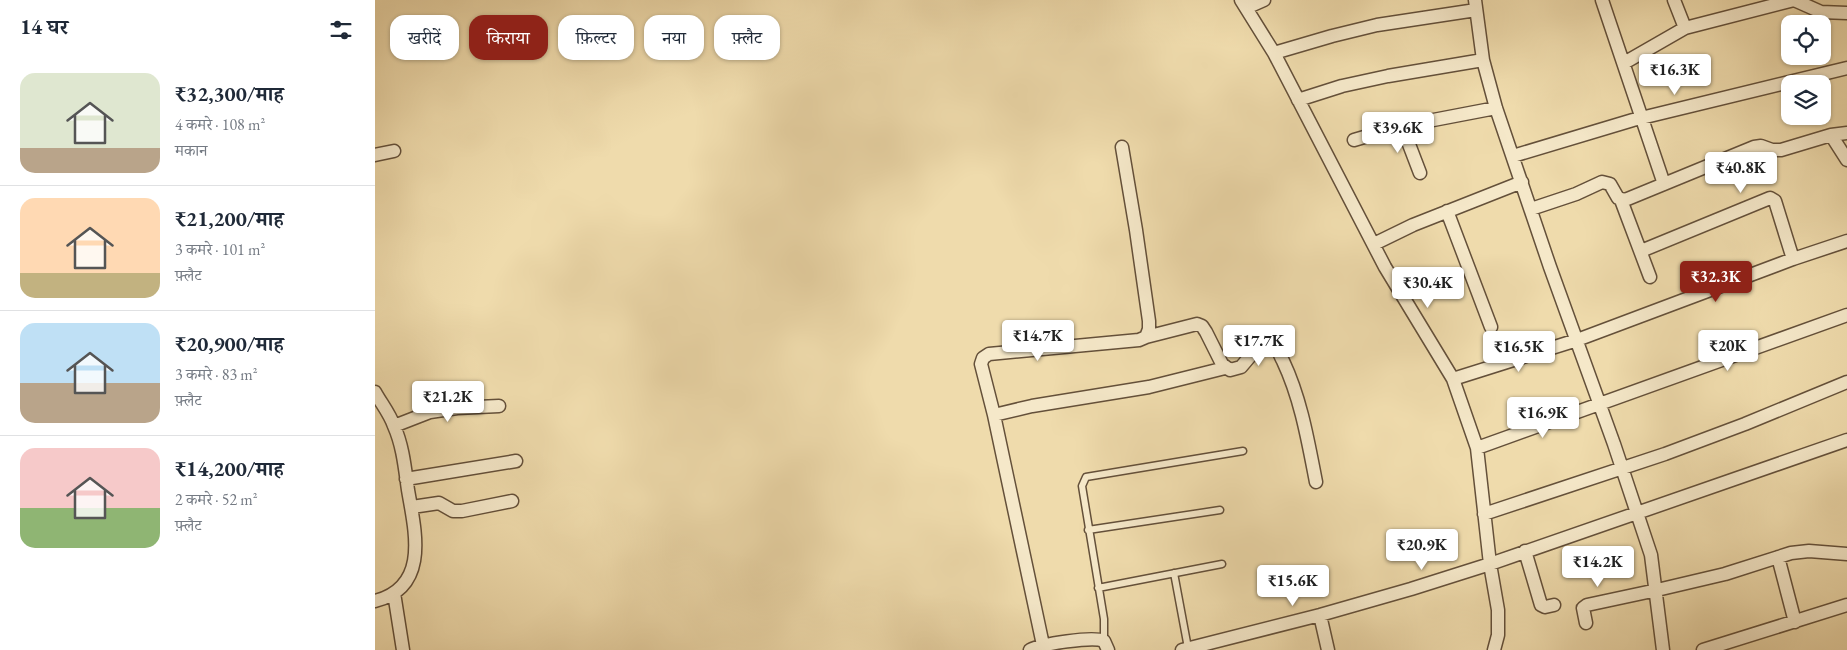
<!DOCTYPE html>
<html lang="hi">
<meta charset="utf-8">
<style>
:root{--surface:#fff;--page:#f2f2f3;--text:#1f2937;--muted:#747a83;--line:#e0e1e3;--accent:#8f2418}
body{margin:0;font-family:"EB Garamond","Noto Serif Devanagari",serif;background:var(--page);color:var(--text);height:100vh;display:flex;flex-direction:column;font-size:19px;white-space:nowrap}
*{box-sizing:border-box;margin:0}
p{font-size:16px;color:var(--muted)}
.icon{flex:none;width:28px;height:28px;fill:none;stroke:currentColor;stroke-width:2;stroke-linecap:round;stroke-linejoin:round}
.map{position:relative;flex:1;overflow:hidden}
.sheet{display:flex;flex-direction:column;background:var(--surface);width:375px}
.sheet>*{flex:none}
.hud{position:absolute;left:15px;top:15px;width:475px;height:45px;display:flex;gap:10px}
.controls{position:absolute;left:1406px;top:15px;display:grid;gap:10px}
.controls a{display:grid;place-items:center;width:50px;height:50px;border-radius:10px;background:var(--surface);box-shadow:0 1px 4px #0004;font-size:25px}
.price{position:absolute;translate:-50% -42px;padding:0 11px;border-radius:5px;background:#fff;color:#222;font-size:16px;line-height:32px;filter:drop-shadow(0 1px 2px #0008)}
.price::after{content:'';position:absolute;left:50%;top:30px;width:15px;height:11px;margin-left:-8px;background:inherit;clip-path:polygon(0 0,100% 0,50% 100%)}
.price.current{background:var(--accent);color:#fff}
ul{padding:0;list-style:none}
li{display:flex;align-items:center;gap:15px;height:125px;padding:0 20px}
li+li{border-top:1px solid var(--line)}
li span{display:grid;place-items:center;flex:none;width:140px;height:100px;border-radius:15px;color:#555}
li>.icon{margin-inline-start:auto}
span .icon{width:60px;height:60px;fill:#fffc;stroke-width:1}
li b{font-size:21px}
h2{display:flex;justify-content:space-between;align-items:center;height:60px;padding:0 20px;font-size:21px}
.chip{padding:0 18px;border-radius:15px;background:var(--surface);box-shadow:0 1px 4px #0004;font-size:18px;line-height:45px}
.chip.current{background:var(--accent);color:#fff}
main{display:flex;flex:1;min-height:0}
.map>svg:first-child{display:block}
</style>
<main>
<section class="sheet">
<h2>14 घर<svg class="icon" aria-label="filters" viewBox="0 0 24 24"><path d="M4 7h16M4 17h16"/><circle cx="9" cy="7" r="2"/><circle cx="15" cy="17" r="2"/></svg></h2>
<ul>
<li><span style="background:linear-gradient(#dfe7d0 75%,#b9a48a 0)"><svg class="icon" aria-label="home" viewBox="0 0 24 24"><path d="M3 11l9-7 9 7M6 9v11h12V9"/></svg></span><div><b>₹32,300/माह</b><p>4 कमरे · 108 m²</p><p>मकान</p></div></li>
<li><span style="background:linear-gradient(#ffd9b3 75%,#c2b280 0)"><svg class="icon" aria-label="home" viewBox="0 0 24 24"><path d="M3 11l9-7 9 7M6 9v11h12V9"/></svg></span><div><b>₹21,200/माह</b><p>3 कमरे · 101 m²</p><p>फ़्लैट</p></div></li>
<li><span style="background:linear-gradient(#bfe0f5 60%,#b9a48a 0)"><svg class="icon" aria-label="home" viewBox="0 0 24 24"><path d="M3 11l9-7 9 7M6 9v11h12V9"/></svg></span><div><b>₹20,900/माह</b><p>3 कमरे · 83 m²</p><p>फ़्लैट</p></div></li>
<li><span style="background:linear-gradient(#f6c9c9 60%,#8fb573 0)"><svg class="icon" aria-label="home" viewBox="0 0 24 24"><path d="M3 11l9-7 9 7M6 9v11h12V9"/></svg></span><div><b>₹14,200/माह</b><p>2 कमरे · 52 m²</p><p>फ़्लैट</p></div></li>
</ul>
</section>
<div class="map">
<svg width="1472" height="650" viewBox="0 0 1472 650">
<rect width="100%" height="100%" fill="#efdbac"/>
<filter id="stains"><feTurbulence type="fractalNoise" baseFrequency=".004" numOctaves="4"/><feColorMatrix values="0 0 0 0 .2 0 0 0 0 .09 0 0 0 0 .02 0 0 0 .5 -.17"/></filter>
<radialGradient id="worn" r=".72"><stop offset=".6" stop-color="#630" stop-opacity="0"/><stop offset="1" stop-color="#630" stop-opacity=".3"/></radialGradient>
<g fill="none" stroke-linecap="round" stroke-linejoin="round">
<g stroke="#64503a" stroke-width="9">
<path id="service" d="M 713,530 L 845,510
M 799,573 L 813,648
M 723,588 L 847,564
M 729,641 L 729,619 L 707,486 L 711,477 L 868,451"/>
</g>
<g stroke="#64503a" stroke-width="15">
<path id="minor" d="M 866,0 L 899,53 L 1010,267 L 1078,379 L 1102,448 L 1115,564 L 1123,610 L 1123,635 L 1119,650
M 1100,0 L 1108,60 L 1121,108 L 1175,267 L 1239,444 L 1276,555 L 1288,650
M 1227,0 L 1289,184
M 1299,0 L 1310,28
M 871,8 L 889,0
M 899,53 L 957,36 L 1002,25 L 1101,10
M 1249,63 L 1310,28 L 1419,0 L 1446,12 L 1472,13
M 923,100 L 967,86 L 1013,76 L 1108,60
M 1027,126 L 1045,173
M 1456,135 L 1472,160
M 979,140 L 1027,126 L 1121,108
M 0,155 L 19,151
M 1138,156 L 1258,120 L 1472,68
M 1246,200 L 1275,277
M 1156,209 L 1201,194 L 1227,182 L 1235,184 L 1243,198 L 1250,200 L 1379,147 L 1386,146 L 1397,150 L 1406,150 L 1456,135 L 1472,133
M 1072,211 L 1116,327
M 999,244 L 1038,225 L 1147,182
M 1266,251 L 1395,198 L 1400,201 L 1418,259
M 771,337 L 822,324 L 827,326 L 831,332 L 847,364 L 855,370 L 866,367 L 888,341 C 891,341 896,341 899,344 C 903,348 905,356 908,361 C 926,399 933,441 941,482
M 1078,379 L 1202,340 L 1418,259 L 1472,241
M 0,392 C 6,403 15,414 19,426 C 28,446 30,469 33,490 C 40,531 55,587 0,601
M 619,415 L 657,406 L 774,387 L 850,368
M 19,426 L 55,412 L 82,408 L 124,406
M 1102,448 L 1472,315
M 31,479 L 141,461
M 37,507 L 64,503 L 78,511 L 87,511 L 137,501
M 1109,514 L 1290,454 L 1370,424 L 1472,382
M 1150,551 L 1166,605 L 1170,607 L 1179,605
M 1403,557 L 1420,622
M 19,593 L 28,650
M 945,615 L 953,650
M 1211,623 L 1208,608 L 1212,605 L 1282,590 L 1350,574 L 1416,553 L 1434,551 L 1472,554
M 668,645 L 619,415 L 606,364 L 608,358 L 614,354 L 764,340 L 771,337 L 774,329 L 774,321 L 761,230 L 747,147
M 655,650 C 666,644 718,636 729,641 L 733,650
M 807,650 L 945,615 L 1036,589 L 1115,564 L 1472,440
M 1328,650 L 1472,605"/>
</g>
<use href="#service" stroke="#f5e8c9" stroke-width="6"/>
<use href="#minor" stroke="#f5e8c9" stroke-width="12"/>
</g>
<rect width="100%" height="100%" filter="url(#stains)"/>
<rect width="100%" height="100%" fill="url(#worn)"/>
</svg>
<div class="controls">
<a><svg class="icon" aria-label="locate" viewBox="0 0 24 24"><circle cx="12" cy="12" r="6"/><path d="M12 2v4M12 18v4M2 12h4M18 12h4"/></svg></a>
<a><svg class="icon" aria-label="layers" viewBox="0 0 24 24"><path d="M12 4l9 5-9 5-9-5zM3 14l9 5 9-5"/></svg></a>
</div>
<b class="price" style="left:1300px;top:96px">₹16.3K</b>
<b class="price" style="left:1023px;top:154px">₹39.6K</b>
<b class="price" style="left:1366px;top:194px">₹40.8K</b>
<b class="price current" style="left:1341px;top:303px">₹32.3K</b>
<b class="price" style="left:1053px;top:309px">₹30.4K</b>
<b class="price" style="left:663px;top:362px">₹14.7K</b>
<b class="price" style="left:884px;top:367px">₹17.7K</b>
<b class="price" style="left:1353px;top:372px">₹20K</b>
<b class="price" style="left:1144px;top:373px">₹16.5K</b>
<b class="price" style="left:73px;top:423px">₹21.2K</b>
<b class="price" style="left:1168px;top:439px">₹16.9K</b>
<b class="price" style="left:1047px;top:571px">₹20.9K</b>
<b class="price" style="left:1223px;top:588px">₹14.2K</b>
<b class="price" style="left:918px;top:607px">₹15.6K</b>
<div class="hud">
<a class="chip">खरीदें</a>
<a class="chip current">किराया</a>
<a class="chip">फ़िल्टर</a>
<a class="chip">नया</a>
<a class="chip">फ़्लैट</a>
</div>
</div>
</main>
